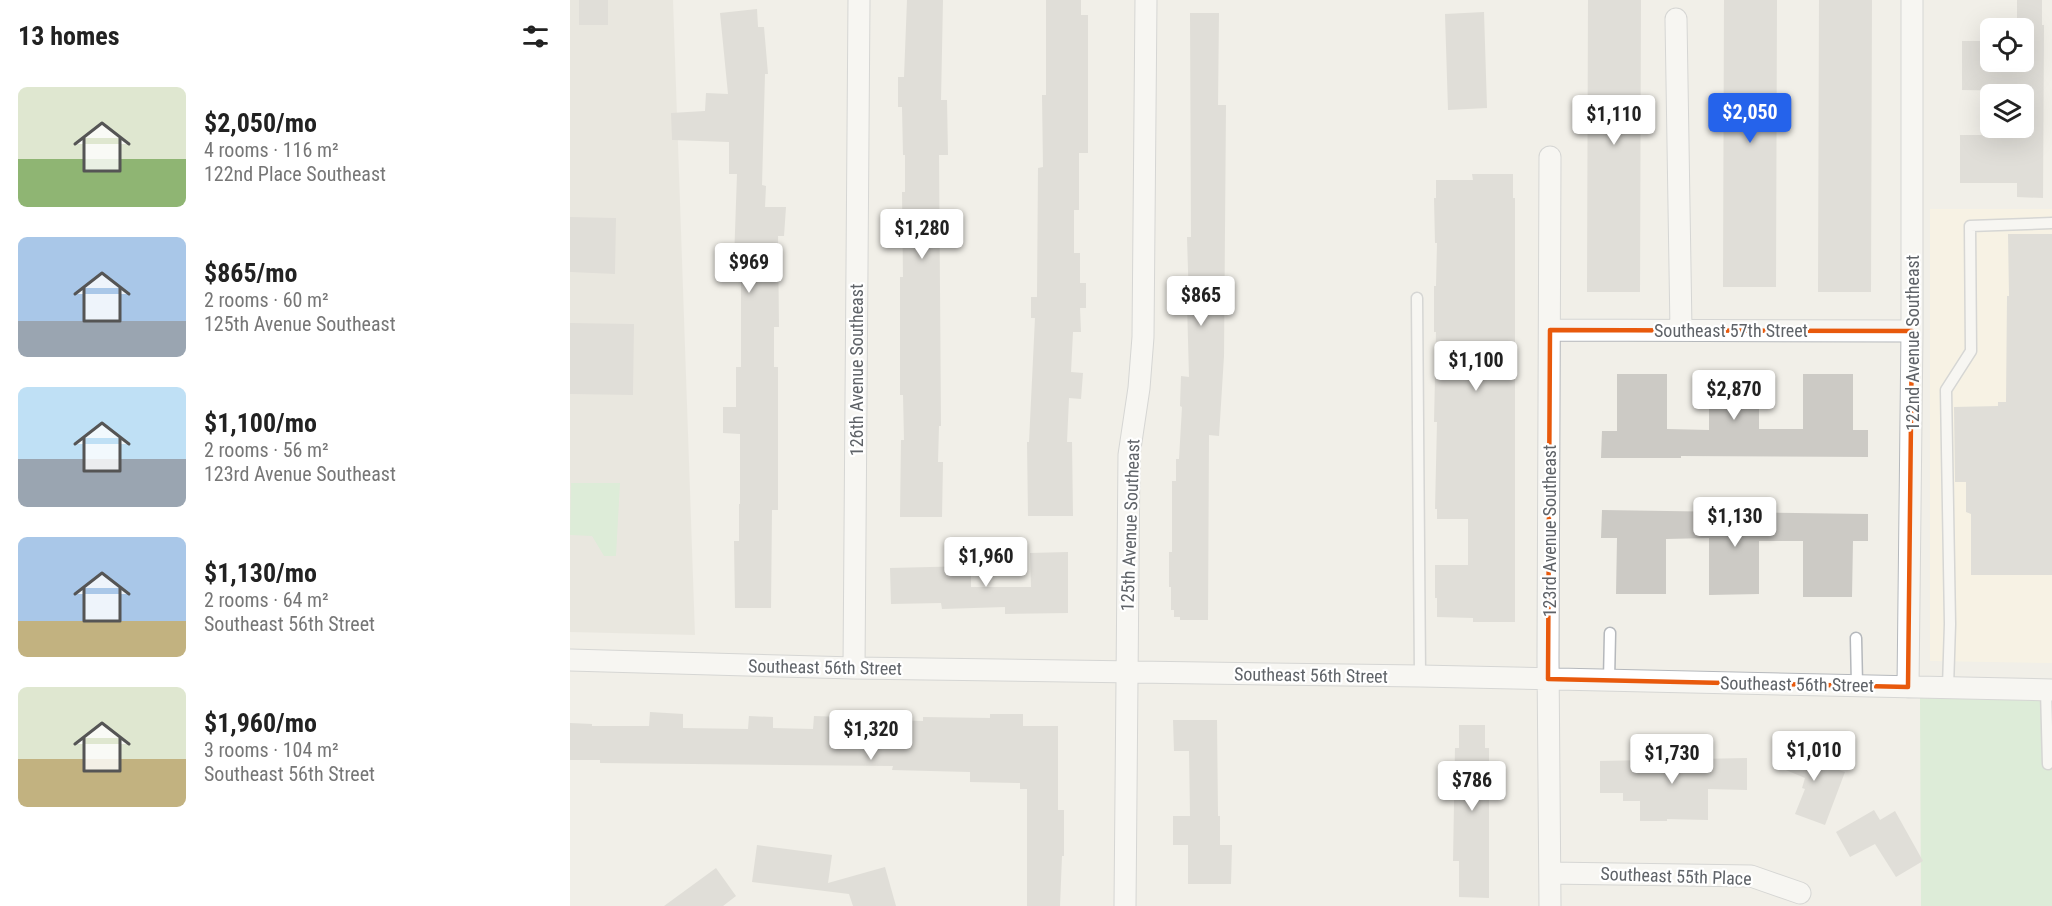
<!DOCTYPE html>
<meta charset="utf-8">
<style>
:root{--surface:#fff;--page:#f6f6f6;--text:#222;--muted:#767676;--accent:#2563eb}
body{margin:0;font-family:"Roboto Condensed",sans-serif;background:var(--page);color:var(--text);height:100vh;display:flex;flex-direction:column;font-size:22px;white-space:nowrap}
*{box-sizing:border-box;margin:0}
p{font-size:20px;color:var(--muted)}
.icon{flex:none;width:33px;height:33px;fill:none;stroke:currentColor;stroke-width:2;stroke-linecap:round;stroke-linejoin:round}
.map{position:relative;flex:1;overflow:hidden}
.sheet{display:flex;flex-direction:column;background:var(--surface);width:570px}
.sheet>*{flex:none}
.tools{position:absolute;left:1410px;top:18px;display:grid;gap:12px}
.tools a{display:grid;place-items:center;width:54px;height:54px;border-radius:9px;background:var(--surface);box-shadow:0 6px 24px #0002;font-size:30px}
.price{position:absolute;translate:-50% -51px;padding:0 14px;border-radius:6px;background:#fff;color:#222;font-size:20px;line-height:39px;filter:drop-shadow(0 2px 3px #0008)}
.price::after{content:'';position:absolute;left:50%;top:36px;width:18px;height:14px;margin-left:-9px;background:inherit;clip-path:polygon(0 0,100% 0,50% 100%)}
.price.active{background:var(--accent);color:#fff}
ul{padding:0;list-style:none}
li{display:flex;align-items:center;gap:18px;height:150px;padding:0 18px}
li span{display:grid;place-items:center;flex:none;width:168px;height:120px;border-radius:9px;color:#555}
li>.icon{margin-inline-start:auto}
span .icon{width:72px;height:72px;fill:#fffc;stroke-width:1}
li b{font-size:26px}
h2{display:flex;justify-content:space-between;align-items:center;height:72px;padding:0 18px;font-size:26px}
main{display:flex;flex:1;min-height:0}
.map>svg:first-child{display:block}
</style>
<main>
<section class="sheet">
<h2>13 homes<svg class="icon" aria-label="filters" viewBox="0 0 24 24"><path d="M4 7h16M4 17h16"/><circle cx="9" cy="7" r="2"/><circle cx="15" cy="17" r="2"/></svg></h2>
<ul>
<li><span style="background:linear-gradient(#dfe7d0 60%,#8fb573 0)"><svg class="icon" aria-label="home" viewBox="0 0 24 24"><path d="M3 11l9-7 9 7M6 9v11h12V9"/></svg></span><div><b>$2,050/mo</b><p>4 rooms · 116 m²</p><p>122nd Place Southeast</p></div></li>
<li><span style="background:linear-gradient(#a9c7e8 70%,#9aa5b1 0)"><svg class="icon" aria-label="home" viewBox="0 0 24 24"><path d="M3 11l9-7 9 7M6 9v11h12V9"/></svg></span><div><b>$865/mo</b><p>2 rooms · 60 m²</p><p>125th Avenue Southeast</p></div></li>
<li><span style="background:linear-gradient(#bfe0f5 60%,#9aa5b1 0)"><svg class="icon" aria-label="home" viewBox="0 0 24 24"><path d="M3 11l9-7 9 7M6 9v11h12V9"/></svg></span><div><b>$1,100/mo</b><p>2 rooms · 56 m²</p><p>123rd Avenue Southeast</p></div></li>
<li><span style="background:linear-gradient(#a9c7e8 70%,#c2b280 0)"><svg class="icon" aria-label="home" viewBox="0 0 24 24"><path d="M3 11l9-7 9 7M6 9v11h12V9"/></svg></span><div><b>$1,130/mo</b><p>2 rooms · 64 m²</p><p>Southeast 56th Street</p></div></li>
<li><span style="background:linear-gradient(#dfe7d0 60%,#c2b280 0)"><svg class="icon" aria-label="home" viewBox="0 0 24 24"><path d="M3 11l9-7 9 7M6 9v11h12V9"/></svg></span><div><b>$1,960/mo</b><p>3 rooms · 104 m²</p><p>Southeast 56th Street</p></div></li>
</ul>
</section>
<div class="map">
<svg width="1482" height="906" viewBox="0 0 1482 906">
<rect width="100%" height="100%" fill="#f1efe8"/>
<path fill="#fef7e0" d="M 1360,209 L 1482,209 L 1482,663 L 1360,661 Z"/>
<path fill="#e1ded6" d="M 0,0 L 103,0 L 125,635 L 0,632 Z"/>
<path fill="#c5e8c5" d="M 1,483 L 50,483 L 46,556 L 34,556 L 22,536 L 0,535 Z
M 1350,698 L 1482,701 L 1482,906 L 1351,906 Z"/>
<path fill="#cccac5" d="M 9,0 L 38,0 L 38,25 L 9,25 Z
M 337,0 L 373,0 L 371,100 L 377,100 L 378,155 L 369,155 L 371,426 L 369,426 L 368,462 L 373,462 L 372,517 L 330,517 L 331,440 L 334,440 L 333,395 L 330,395 L 330,277 L 333,277 L 332,192 L 335,192 L 335,155 L 333,155 L 332,107 L 328,107 L 328,77 L 334,77 Z
M 476,0 L 511,0 L 511,15 L 518,15 L 518,153 L 509,153 L 509,210 L 504,210 L 504,253 L 510,253 L 510,283 L 516,283 L 516,308 L 510,308 L 511,332 L 503,332 L 501,372 L 513,373 L 511,399 L 499,398 L 497,442 L 502,442 L 503,516 L 458,516 L 457,442 L 459,442 L 465,318 L 461,318 L 461,297 L 467,297 L 468,168 L 473,167 L 472,95 L 476,95 Z
M 1018,0 L 1071,0 L 1070,292 L 1017,292 Z
M 1154,0 L 1207,0 L 1206,287 L 1153,287 Z
M 1249,0 L 1302,0 L 1301,292 L 1248,292 Z
M 1447,0 L 1472,0 L 1472,25 L 1474,25 L 1473,198 L 1447,197 L 1447,183 L 1390,183 L 1390,135 L 1418,135 L 1418,130 L 1447,130 L 1447,128 L 1454,128 L 1454,94 L 1449,94 L 1449,91 L 1392,90 L 1392,41 L 1420,41 L 1420,62 L 1454,62 L 1454,28 L 1447,28 Z
M 187,9 L 188,27 L 194,27 L 198,74 L 195,74 L 192,185 L 196,186 L 195,207 L 216,207 L 214,236 L 208,236 L 209,327 L 204,327 L 204,367 L 208,367 L 208,510 L 202,510 L 201,608 L 165,608 L 164,541 L 169,541 L 169,504 L 170,504 L 170,434 L 153,433 L 153,407 L 166,407 L 166,367 L 171,367 L 171,262 L 164,261 L 167,174 L 159,174 L 159,142 L 102,140 L 101,113 L 135,111 L 136,93 L 158,94 L 150,13 Z
M 914,12 L 917,108 L 878,110 L 875,14 Z
M 620,13 L 649,13 L 648,105 L 656,105 L 654,356 L 649,436 L 639,435 L 638,620 L 610,620 L 610,617 L 604,617 L 604,610 L 601,610 L 601,587 L 599,587 L 599,552 L 602,552 L 602,481 L 606,481 L 606,459 L 609,459 L 612,407 L 610,406 L 611,376 L 619,377 L 617,303 L 619,303 L 617,237 L 621,237 Z
M 902,174 L 943,174 L 943,198 L 945,198 L 945,622 L 903,622 L 903,618 L 867,617 L 867,598 L 865,598 L 865,565 L 898,565 L 898,519 L 867,519 L 867,509 L 865,509 L 867,422 L 864,422 L 866,332 L 864,332 L 864,286 L 866,286 L 867,243 L 865,243 L 864,198 L 866,198 L 866,180 L 903,180 Z
M 0,217 L 46,218 L 45,274 L 0,272 Z
M 1438,234 L 1482,234 L 1482,575 L 1401,575 L 1401,514 L 1396,512 L 1396,482 L 1385,482 L 1384,407 L 1428,406 L 1428,402 L 1436,402 L 1437,296 L 1439,296 Z
M 0,323 L 64,324 L 63,395 L 0,394 Z
M 1139,373 L 1189,373 L 1189,429 L 1233,429 L 1233,374 L 1283,374 L 1283,430 L 1298,430 L 1298,457 L 1111,456 L 1111,458 L 1031,458 L 1032,431 L 1047,431 L 1047,374 L 1097,374 L 1097,429 L 1139,430 Z
M 1032,510 L 1298,514 L 1298,541 L 1283,541 L 1282,597 L 1233,597 L 1233,541 L 1189,541 L 1189,594 L 1139,595 L 1139,538 L 1096,539 L 1096,594 L 1046,594 L 1047,538 L 1031,538 Z
M 498,552 L 498,613 L 435,614 L 435,607 L 372,609 L 371,603 L 321,604 L 320,568 L 401,566 L 401,587 L 461,587 L 460,553 Z
M 80,712 L 113,714 L 113,728 L 178,729 L 179,716 L 203,717 L 203,728 L 243,729 L 244,716 L 274,717 L 274,719 L 353,721 L 353,717 L 420,718 L 420,714 L 453,714 L 453,726 L 488,726 L 488,810 L 494,810 L 494,856 L 492,856 L 490,906 L 457,906 L 457,789 L 450,789 L 450,783 L 400,782 L 400,772 L 322,770 L 323,766 L 30,763 L 30,760 L 0,760 L 0,723 L 22,724 L 22,726 L 79,726 Z
M 603,720 L 647,720 L 648,816 L 650,816 L 650,845 L 662,845 L 661,884 L 618,884 L 618,845 L 603,845 L 603,816 L 620,816 L 619,751 L 604,751 Z
M 889,725 L 915,725 L 915,748 L 919,748 L 919,898 L 889,897 L 889,861 L 883,861 L 885,748 L 889,748 Z
M 1221,741 L 1255,755 L 1251,764 L 1275,772 L 1255,825 L 1225,814 L 1235,789 L 1232,788 L 1235,778 L 1211,768 Z
M 1177,758 L 1177,790 L 1138,789 L 1138,820 L 1097,819 L 1097,821 L 1070,821 L 1070,801 L 1053,801 L 1053,793 L 1030,793 L 1030,761 Z
M 1304,810 L 1310,820 L 1325,811 L 1353,861 L 1326,877 L 1305,844 L 1280,857 L 1266,832 Z
M 187,845 L 262,855 L 258,883 L 315,867 L 326,906 L 283,906 L 279,894 L 182,882 Z
M 146,868 L 166,896 L 153,906 L 94,906 Z"/>
<g fill="none" stroke-linecap="round" stroke-linejoin="round">
<g stroke="#b5b8bc" stroke-width="13">
<path id="lane" d="M 847,298 L 850,676
M 1286,638 L 1287,685
M 1039,680 L 1040,633
M 1378,687 L 1380,624 L 1376,390 L 1401,351 L 1400,226 L 1482,223
M 1476,690 L 1478,764"/>
</g>
<g stroke="#b5b8bc" stroke-width="23">
<path id="street" d="M 1106,19 L 1111,330
M 980,330 L 1342,331
M 0,660 L 284,668 L 850,676 L 1482,690
M 284,668 L 289,0
M 1338,687 L 1342,331 L 1342,0
M 980,873 L 1181,876 L 1230,893
M 555,906 L 559,455 L 569,388 L 573,337 L 576,0
M 980,906 L 978,659 L 980,157"/>
</g>
<use href="#lane" stroke="#fff" stroke-width="10"/>
<use href="#street" stroke="#fff" stroke-width="21"/>
</g>
<path d="M0 0H1482V906H0ZM 980,330 L 1342,331 L 1338,687 L 978,679 Z" fill="#f1efe8" fill-opacity=".55" fill-rule="evenodd"/>
<path fill="none" stroke="#e8590c" stroke-width="4.5" stroke-linejoin="round" d="M 980,330 L 1342,331 L 1338,687 L 978,679 Z"/>
<g text-anchor="middle" dominant-baseline="central" stroke-width="4.5" stroke-linejoin="round" paint-order="stroke">
<g font-size="18" fill="#5f6368" stroke="#fff">
<text x="1161" y="330">Southeast 57th Street</text>
<text transform="translate(1342 343) rotate(-90)">122nd Avenue Southeast</text>
<text transform="translate(286 370) rotate(-90)">126th Avenue Southeast</text>
<text transform="translate(560 525) rotate(-88)">125th Avenue Southeast</text>
<text transform="translate(979 531) rotate(-90)">123rd Avenue Southeast</text>
<text transform="translate(255 667) rotate(1)">Southeast 56th Street</text>
<text transform="translate(741 675) rotate(1)">Southeast 56th Street</text>
<text transform="translate(1227 684) rotate(1)">Southeast 56th Street</text>
<text transform="translate(1106 876) rotate(2)">Southeast 55th Place</text>
</g>
</g>
</svg>
<div class="tools">
<a><svg class="icon" aria-label="locate" viewBox="0 0 24 24"><circle cx="12" cy="12" r="6"/><path d="M12 2v4M12 18v4M2 12h4M18 12h4"/></svg></a>
<a><svg class="icon" aria-label="layers" viewBox="0 0 24 24"><path d="M12 4l9 5-9 5-9-5zM3 14l9 5 9-5"/></svg></a>
</div>
<b class="price active" style="left:1180px;top:144px">$2,050</b>
<b class="price" style="left:1044px;top:146px">$1,110</b>
<b class="price" style="left:352px;top:260px">$1,280</b>
<b class="price" style="left:179px;top:294px">$969</b>
<b class="price" style="left:631px;top:327px">$865</b>
<b class="price" style="left:906px;top:392px">$1,100</b>
<b class="price" style="left:1164px;top:421px">$2,870</b>
<b class="price" style="left:1165px;top:548px">$1,130</b>
<b class="price" style="left:416px;top:588px">$1,960</b>
<b class="price" style="left:301px;top:761px">$1,320</b>
<b class="price" style="left:1244px;top:782px">$1,010</b>
<b class="price" style="left:1102px;top:785px">$1,730</b>
<b class="price" style="left:902px;top:812px">$786</b>
</div>
</main>
